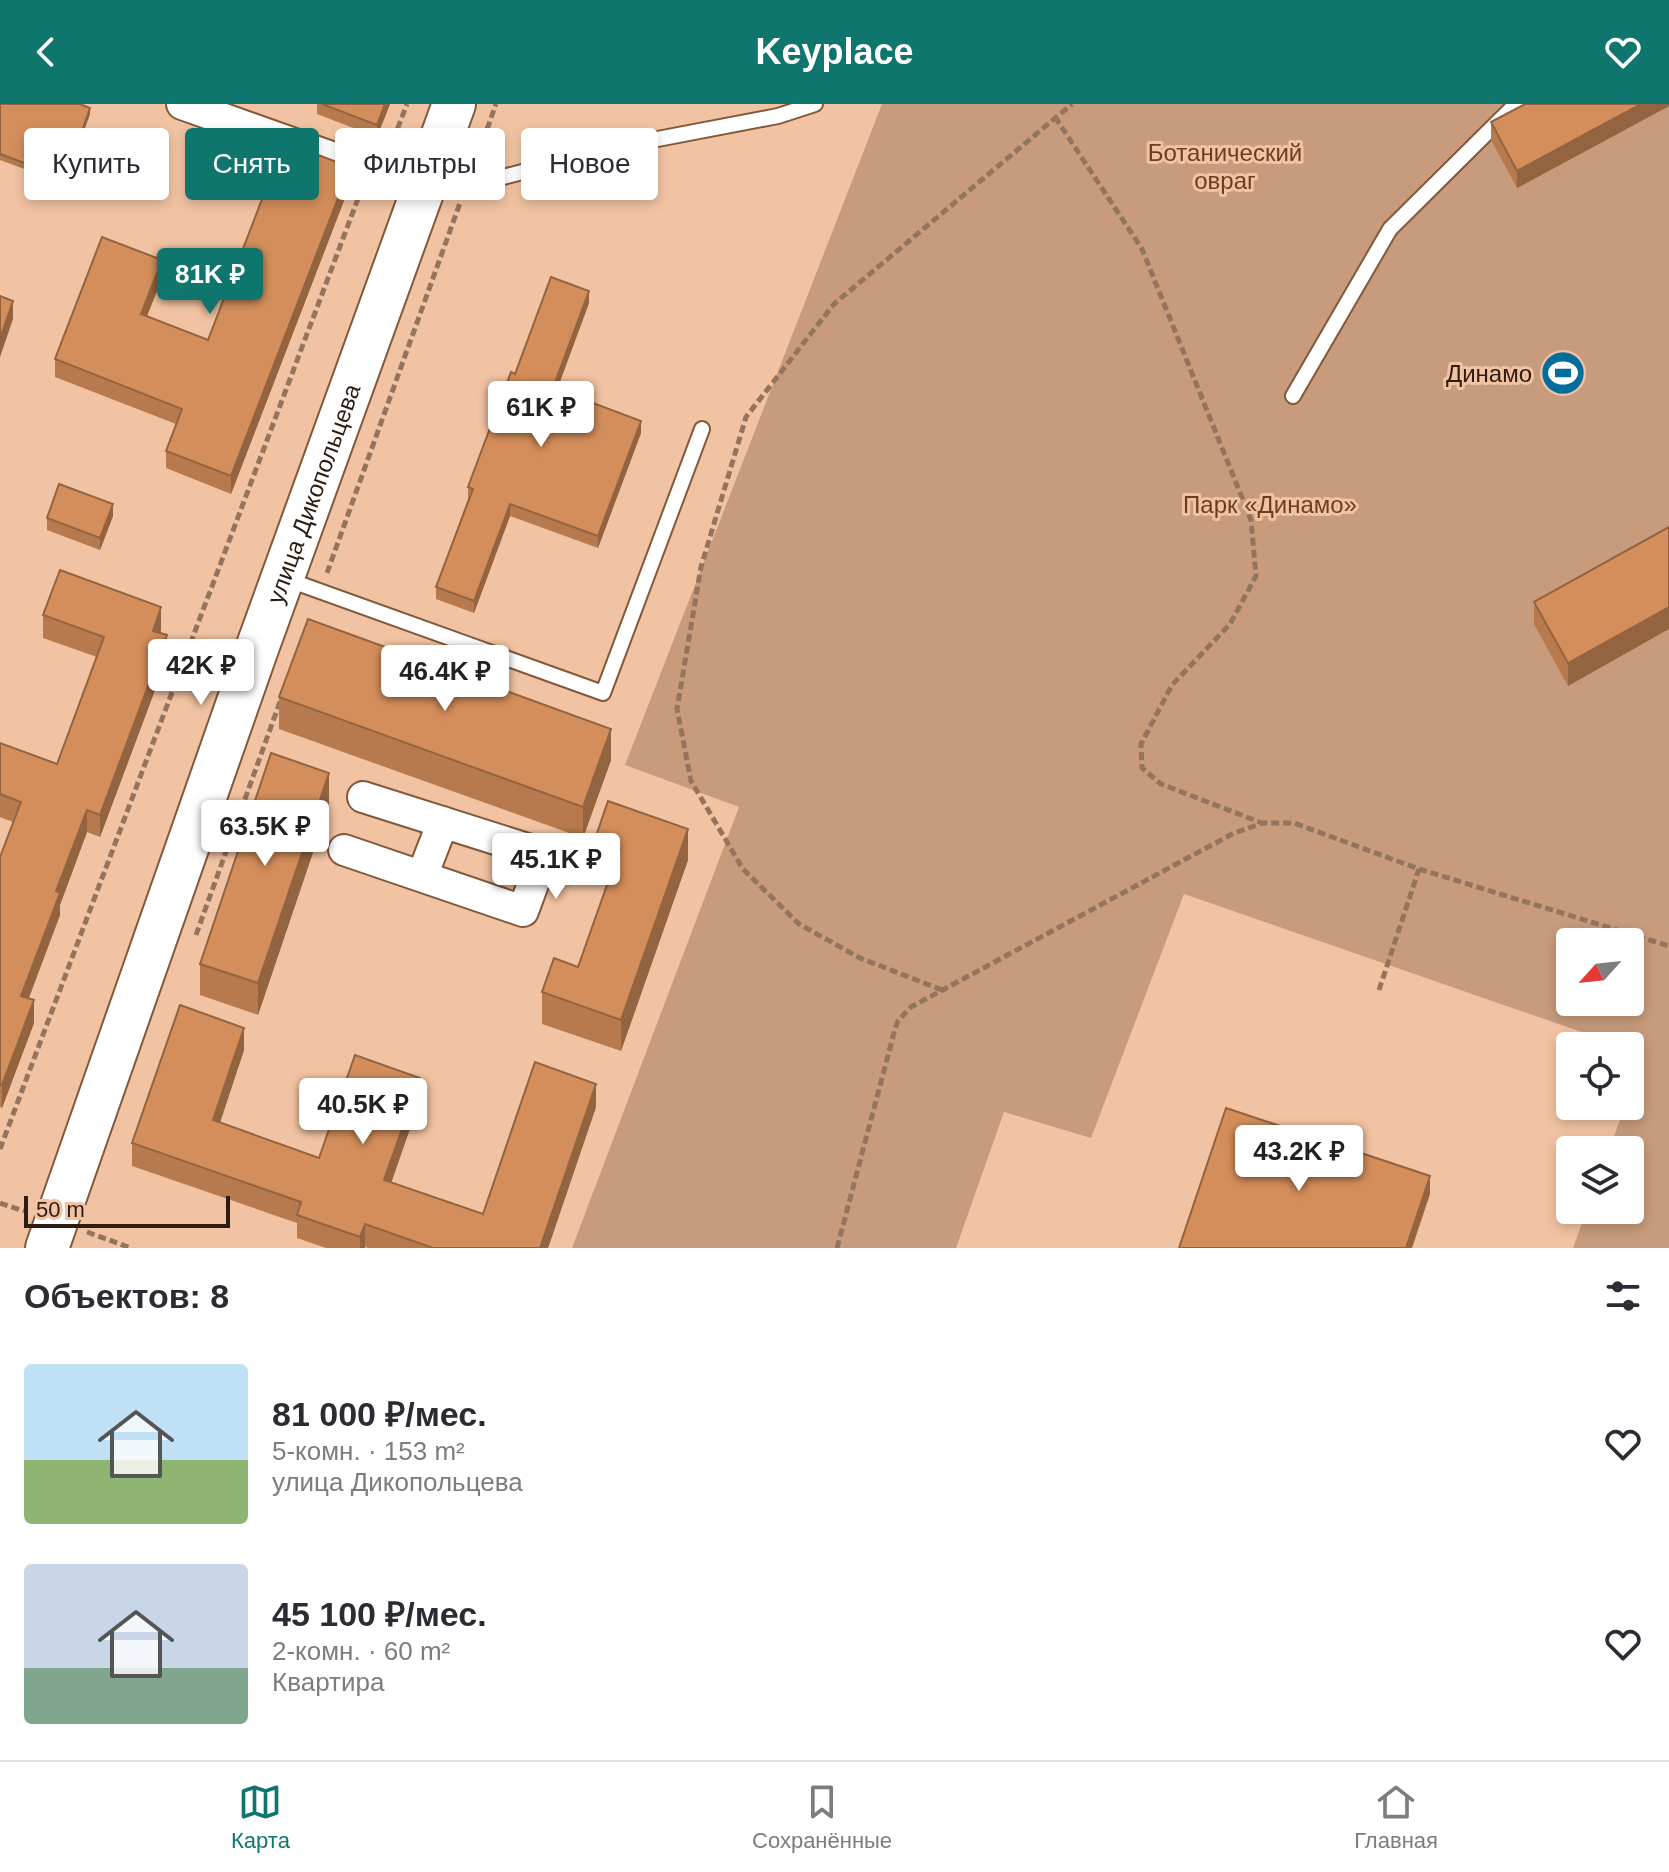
<!DOCTYPE html>
<html lang="ru">
<meta charset="utf-8">
<style>
:root{--surface:#fff;--page:#f2f2f3;--text:#2b2b33;--muted:#7c7c81;--line:#e1e1e2;--accent:#0f766e}
body{margin:0;font-family:Arial,sans-serif;background:var(--page);color:var(--text);height:100vh;display:flex;flex-direction:column;font-size:30px;white-space:nowrap}
*{box-sizing:border-box;margin:0}
p{font-size:26px;color:var(--muted)}
.icon{flex:none;width:44px;height:44px;fill:none;stroke:currentColor;stroke-width:2;stroke-linecap:round;stroke-linejoin:round}
.map{position:relative;height:1144px;overflow:hidden}
.panel{display:flex;flex-direction:column;background:var(--surface);flex:1}
.panel>*{flex:none}
.banner{position:absolute;left:24px;top:24px;width:800px;height:72px;display:flex;gap:16px}
.needle{width:52px;rotate:243deg}
.tools{position:absolute;left:1556px;top:824px;display:grid;gap:16px}
.tools a{display:grid;place-items:center;width:88px;height:88px;border-radius:8px;background:var(--surface);box-shadow:0 4px 12px #0003;font-size:40px}
.scale{position:absolute;left:24px;bottom:20px;width:206px;box-sizing:border-box;padding-left:8px;border:4px solid #2d1c10;border-top:0;font-size:22px;line-height:28px;white-space:nowrap;color:#2d1c10;-webkit-text-stroke:6px #f2c3a2;paint-order:stroke}
.price{position:absolute;translate:-50% -68px;padding:0 18px;border-radius:8px;background:#fff;color:#222;font-size:26px;line-height:52px;filter:drop-shadow(0 2px 4px #0008)}
.price::after{content:'';position:absolute;left:50%;top:48px;width:24px;height:18px;margin-left:-12px;background:inherit;clip-path:polygon(0 0,100% 0,50% 100%)}
.price.active{background:var(--accent);color:#fff}
ul{padding:0;list-style:none}
li{display:flex;align-items:center;gap:24px;height:200px;padding:0 24px}
li span{display:grid;place-items:center;flex:none;width:224px;height:160px;border-radius:8px;color:#555}
li>.icon{margin-inline-start:auto}
span .icon{width:96px;height:96px;fill:#fffc;stroke-width:1}
li b{font-size:34px}
h2{display:flex;justify-content:space-between;align-items:center;height:96px;padding:0 24px;font-size:34px}
.tag{padding:0 28px;border-radius:8px;background:var(--surface);box-shadow:0 4px 12px #0003;font-size:28px;line-height:72px}
.tag.active{background:var(--accent);color:#fff}
header{display:flex;justify-content:space-between;align-items:center;height:104px;padding:0 24px;background:var(--accent);color:#fff;font-size:36px;font-weight:800}
.dock{display:flex;justify-content:space-around;align-items:center;height:112px;border-top:2px solid var(--line);background:var(--surface);font-size:22px;color:var(--muted)}
.dock a{display:grid;justify-items:center;gap:4px}
.dock .active{color:var(--accent)}
.map>svg:first-child{display:block}
</style>
<header><svg class="icon" aria-label="back" viewBox="0 0 24 24"><path d="M15 5l-7 7 7 7"/></svg>Keyplace<svg class="icon" aria-label="heart" viewBox="0 0 24 24"><path d="M12 20l-8-8c-3-5 5-10 8-4 3-6 11-1 8 4z"/></svg></header>
<div class="map">
<svg width="1669" height="1144" viewBox="0 0 1669 1144">
<rect width="100%" height="100%" fill="#f2c3a2"/>
<path fill="#c89b7c" fill-rule="evenodd" d="M 882,0 L 1669,0 L 1669,1144 L 1573,1144 L 1587,1106 L 1630,1106 L 1630,1046 L 1609,1046 L 1625,1002 L 1630,1002 L 1630,989 L 1644,950 L 1630,945 L 1630,942 L 1622,942 L 1184,790 L 1091,1034 L 1004,1008 L 956,1144 L 572,1144 L 739,703 L 625,661 ZM 1570,838 L 1630,838 L 1630,898 L 1570,898 Z"/>
<g fill="none" stroke-linecap="round" stroke-linejoin="round">
<g stroke="#82593b" stroke-width="18">
<path id="service" d="M 428,85 L 503,73 L 621,42 L 778,12 L 815,0
M 1293,292 L 1390,125 L 1516,0
M 286,475 L 603,589 L 702,325"/>
</g>
<g stroke="#82593b" stroke-width="34">
<path id="minor" d="M 182,0 L 424,86
M 363,693 L 543,750
M 344,746 L 523,807 L 537,769
M 422,772 L 443,718"/>
</g>
<g stroke="#82593b" stroke-width="46">
<g id="secondary">
<path id="s1" d="M 47,1144 L 255,550 L 454,0"/>
</g>
</g>
<path stroke="#95745d" stroke-width="5" stroke-dasharray="8 4" stroke-linecap="butt" d="M 1055,13 L 1142,145 L 1251,416 L 1256,472 L 1230,520 L 1172,581 L 1141,640 L 1142,664 L 1161,680 L 1262,719
M 389,47 L 407,0
M 475,59 L 496,0
M 327,469 L 460,99
M 196,831 L 281,595
M 942,886 L 860,854 L 799,820 L 743,765 L 691,677 L 677,605 L 701,463 L 746,313 L 834,200 L 1072,0
M 1379,886 L 1419,765
M 0,1045 L 359,92
M 0,1099 L 24,1107
M 87,1128 L 131,1144
M 837,1144 L 895,925 L 898,917 L 911,903 L 1234,729 L 1263,719 L 1294,719 L 1419,765 L 1669,842"/>
<use href="#service" stroke="#fff" stroke-width="14"/>
<use href="#minor" stroke="#fff" stroke-width="30"/>
<use href="#secondary" stroke="#fff" stroke-width="42"/>
</g>
<path fill="#b67a4e" d="M 0,0 L 90,10 L 65,80 L 0,56 Z
M 317,0 L 390,0 L 377,33 L 317,10 Z
M 1669,0 L 1669,2 L 1517,84 L 1491,36 L 1491,18 Z
M 350,81 L 231,390 L 166,364 L 166,347 L 176,320 L 55,273 L 55,255 L 162,174 L 147,212 L 208,236 Z
M 589,199 L 557,286 L 641,329 L 598,444 L 510,412 L 474,509 L 436,495 L 436,483 L 468,395 L 468,383 L 515,270 Z
M 113,412 L 100,446 L 47,426 L 47,414 Z
M 1669,423 L 1568,582 L 1534,520 L 1534,498 Z
M 43,511 L 161,526 L 160,529 L 167,554 L 100,733 L 87,728 L 60,801 L 60,811 L 29,894 L 34,919 L 2,1004 L 0,1003 L 0,753 L 13,718 L 0,713 L 0,639 L 57,660 L 97,553 L 43,534 Z
M 279,593 L 611,656 L 583,734 L 279,625 Z
M 329,701 L 258,911 L 200,891 L 200,860 Z
M 595,735 L 688,756 L 621,947 L 542,920 L 542,888 L 578,863 L 610,772 L 595,766 Z
M 244,946 L 220,1019 L 319,1054 L 420,996 L 391,1079 L 483,1110 L 596,1003 L 548,1144 L 368,1144 L 365,1143 L 365,1144 L 326,1144 L 297,1134 L 297,1119 L 132,1062 L 132,1039 Z"/>
<path fill="#946340" d="M 385,0 L 390,0 L 377,33 L 377,21 Z
M 1641,0 L 1669,0 L 1669,2 L 1517,84 L 1517,67 Z
M 90,4 L 90,10 L 65,80 L 65,74 Z
M 350,63 L 350,81 L 231,390 L 231,372 Z
M 162,156 L 162,174 L 141,227 L 141,210 Z
M 589,187 L 589,199 L 553,296 L 553,284 Z
M 13,197 L 13,215 L 0,253 L 0,235 Z
M 641,317 L 641,329 L 598,444 L 598,432 Z
M 113,400 L 113,412 L 100,446 L 100,434 Z
M 510,400 L 510,412 L 474,509 L 474,497 Z
M 161,503 L 161,526 L 153,549 L 153,527 Z
M 1669,503 L 1669,525 L 1568,582 L 1568,559 Z
M 167,531 L 167,554 L 100,733 L 100,711 Z
M 611,625 L 611,656 L 583,734 L 583,703 Z
M 329,669 L 329,701 L 258,911 L 258,879 Z
M 87,706 L 87,728 L 60,801 L 60,811 L 21,914 L 21,892 L 56,787 Z
M 688,725 L 688,756 L 621,947 L 621,916 Z
M 34,896 L 34,919 L 2,1004 L 2,981 Z
M 244,924 L 244,946 L 213,1039 L 213,1016 Z
M 420,974 L 420,996 L 384,1099 L 384,1076 Z
M 596,980 L 596,1003 L 548,1144 L 540,1144 Z
M 1430,1072 L 1430,1090 L 1412,1144 L 1406,1144 Z
M 365,1120 L 365,1144 L 360,1144 L 360,1133 Z"/>
<path fill="#d48e5b" stroke="#946340" stroke-width="2" d="M 0,0 L 80,0 L 90,4 L 65,74 L 0,50 Z
M 322,0 L 385,0 L 377,21 Z
M 1525,0 L 1641,0 L 1517,67 L 1491,18 Z
M 284,38 L 350,63 L 231,372 L 166,347 L 182,305 L 55,255 L 102,133 L 162,156 L 141,210 L 208,236 Z
M 551,173 L 589,187 L 553,284 L 641,317 L 598,432 L 510,400 L 474,497 L 436,483 L 473,385 L 468,383 L 511,268 L 515,270 Z
M 0,192 L 13,197 L 0,235 Z
M 59,380 L 113,400 L 100,434 L 47,414 Z
M 1669,423 L 1669,503 L 1568,559 L 1534,498 Z
M 60,466 L 161,503 L 153,527 L 167,531 L 100,711 L 87,706 L 56,787 L 60,789 L 21,892 L 34,896 L 2,981 L 0,981 L 0,753 L 21,698 L 0,690 L 0,639 L 57,660 L 104,533 L 43,511 Z
M 308,515 L 611,625 L 583,703 L 279,593 Z
M 271,649 L 329,669 L 258,879 L 200,860 Z
M 608,697 L 688,725 L 621,916 L 542,888 L 554,854 L 578,863 L 620,744 L 595,735 Z
M 180,901 L 244,924 L 213,1016 L 319,1054 L 355,951 L 420,974 L 384,1076 L 483,1110 L 535,958 L 596,980 L 540,1144 L 433,1144 L 365,1120 L 360,1133 L 297,1111 L 301,1098 L 132,1039 Z
M 1226,1004 L 1430,1072 L 1406,1144 L 1179,1144 Z"/>
<defs>
<g id="stadium-disc" transform="scale(2.3)"><circle r="9.5" fill="#036e9b" stroke="#f2c3a2"/><path d="M0-5a6.5 5 0 1 0 0 10a6.5 5 0 1 0 0-10ZM-3.5-1.8h7v3.6h-7Z" fill="#fff"/></g>
</defs>
<g fill-rule="evenodd">
<use href="#stadium-disc" x="1563" y="269"/>
</g>
<g text-anchor="middle" dominant-baseline="central" stroke-width="6" stroke-linejoin="round" paint-order="stroke">
<g font-size="24" fill="#6d3e19" stroke="#f2c3a2">
<text x="1225" y="48">Ботанический<tspan x="1225" dy="28">овраг</tspan></text>
<text x="1270" y="400">Парк «Динамо»</text>
</g>
<g font-size="24" fill="#2d1c10" stroke="#f2c3a2" text-anchor="end">
<text x="1532" y="269">Динамо</text>
</g>
<g font-size="24" fill="#2d1c10" stroke="#f2c3a2">
<text stroke="none"><textPath href="#s1" startOffset="800">улица Дикопольцева</textPath></text>
</g>
</g>
</svg>
<div class="tools">
<a><svg class="needle" viewBox="-14 -14 28 28"><path d="M0-13l5 13h-10z" fill="#e53935"/><path d="M0 13l5-13h-10z" fill="#7c7c81"/></svg></a>
<a><svg class="icon" aria-label="locate" viewBox="0 0 24 24"><circle cx="12" cy="12" r="6"/><path d="M12 2v4M12 18v4M2 12h4M18 12h4"/></svg></a>
<a><svg class="icon" aria-label="layers" viewBox="0 0 24 24"><path d="M12 4l9 5-9 5-9-5zM3 14l9 5 9-5"/></svg></a>
</div>
<div class="scale">50 m</div>
<b class="price active" style="left:210px;top:212px">81K ₽</b>
<b class="price" style="left:541px;top:345px">61K ₽</b>
<b class="price" style="left:201px;top:603px">42K ₽</b>
<b class="price" style="left:445px;top:609px">46.4K ₽</b>
<b class="price" style="left:265px;top:764px">63.5K ₽</b>
<b class="price" style="left:556px;top:797px">45.1K ₽</b>
<b class="price" style="left:363px;top:1042px">40.5K ₽</b>
<b class="price" style="left:1299px;top:1089px">43.2K ₽</b>
<div class="banner">
<a class="tag">Купить</a>
<a class="tag active">Снять</a>
<a class="tag">Фильтры</a>
<a class="tag">Новое</a>
</div>
</div>
<section class="panel">
<h2>Объектов: 8<svg class="icon" aria-label="filters" viewBox="0 0 24 24"><path d="M4 7h16M4 17h16"/><circle cx="9" cy="7" r="2"/><circle cx="15" cy="17" r="2"/></svg></h2>
<ul>
<li><span style="background:linear-gradient(#bfe0f5 60%,#8fb573 0)"><svg class="icon" aria-label="home" viewBox="0 0 24 24"><path d="M3 11l9-7 9 7M6 9v11h12V9"/></svg></span><div><b>81 000 ₽/мес.</b><p>5-комн. · 153 m²</p><p>улица Дикопольцева</p></div><svg class="icon" aria-label="heart" viewBox="0 0 24 24"><path d="M12 20l-8-8c-3-5 5-10 8-4 3-6 11-1 8 4z"/></svg></li>
<li><span style="background:linear-gradient(#c9d6e8 65%,#7fa58c 0)"><svg class="icon" aria-label="home" viewBox="0 0 24 24"><path d="M3 11l9-7 9 7M6 9v11h12V9"/></svg></span><div><b>45 100 ₽/мес.</b><p>2-комн. · 60 m²</p><p>Квартира</p></div><svg class="icon" aria-label="heart" viewBox="0 0 24 24"><path d="M12 20l-8-8c-3-5 5-10 8-4 3-6 11-1 8 4z"/></svg></li>
</ul>
</section>
<nav class="dock">
<a class="active"><svg class="icon" aria-label="map" viewBox="0 0 24 24"><path d="M3 6l6-2 6 2 6-2v14l-6 2-6-2-6 2zM9 4v14M15 6v14"/></svg>Карта</a>
<a><svg class="icon" aria-label="saved" viewBox="0 0 24 24"><path d="M7 4h10v16l-5-4-5 4z"/></svg>Сохранённые</a>
<a><svg class="icon" aria-label="home" viewBox="0 0 24 24"><path d="M3 11l9-7 9 7M6 9v11h12V9"/></svg>Главная</a>
</nav>
